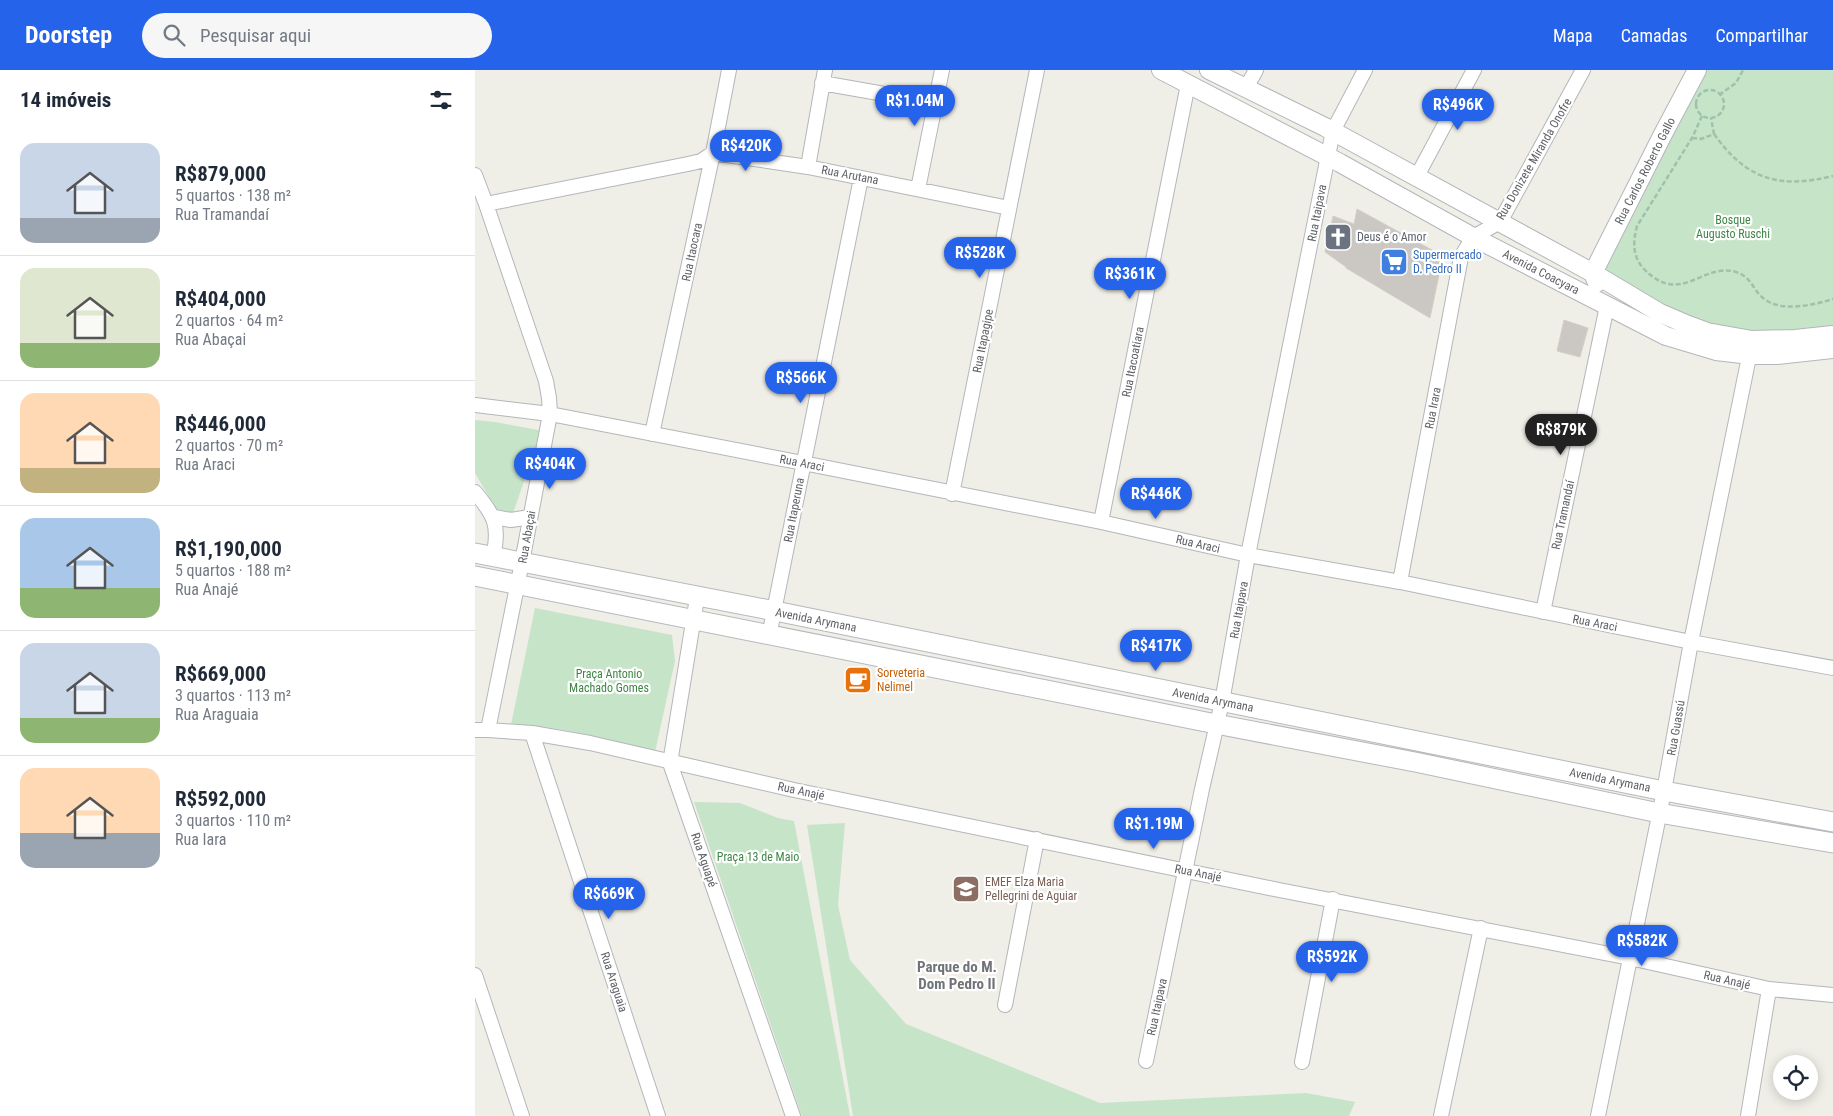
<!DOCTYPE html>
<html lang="pt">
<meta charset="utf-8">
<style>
:root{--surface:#fff;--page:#f6f6f7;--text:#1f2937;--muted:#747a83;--line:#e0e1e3;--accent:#2563eb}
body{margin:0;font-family:"Roboto Condensed",sans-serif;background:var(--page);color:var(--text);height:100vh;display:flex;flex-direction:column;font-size:19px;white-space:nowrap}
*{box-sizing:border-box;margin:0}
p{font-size:16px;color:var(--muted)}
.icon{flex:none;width:28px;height:28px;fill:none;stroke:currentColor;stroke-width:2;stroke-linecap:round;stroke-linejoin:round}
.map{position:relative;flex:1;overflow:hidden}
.drawer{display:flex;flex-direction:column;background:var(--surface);width:475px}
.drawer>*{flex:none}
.buttons{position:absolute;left:1298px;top:985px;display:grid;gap:10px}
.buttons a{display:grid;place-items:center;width:45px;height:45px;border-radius:50%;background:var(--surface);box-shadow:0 2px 12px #0003;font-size:25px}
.price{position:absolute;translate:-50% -42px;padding:0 11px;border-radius:18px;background:var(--accent);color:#fff;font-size:16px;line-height:32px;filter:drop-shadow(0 1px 2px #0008)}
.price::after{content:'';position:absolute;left:50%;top:30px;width:15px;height:11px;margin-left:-8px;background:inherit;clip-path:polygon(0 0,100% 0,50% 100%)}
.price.current{background:#222;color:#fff}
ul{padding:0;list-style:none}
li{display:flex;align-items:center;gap:15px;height:125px;padding:0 20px}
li+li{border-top:1px solid var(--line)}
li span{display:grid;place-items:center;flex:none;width:140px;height:100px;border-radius:15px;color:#555}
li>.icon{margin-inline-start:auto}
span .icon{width:60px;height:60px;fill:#fffc;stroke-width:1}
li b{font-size:21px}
h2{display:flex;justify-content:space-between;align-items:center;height:60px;padding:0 20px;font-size:21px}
header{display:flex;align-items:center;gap:30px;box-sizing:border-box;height:70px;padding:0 25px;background:var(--accent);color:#fff}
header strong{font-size:24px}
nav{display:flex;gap:28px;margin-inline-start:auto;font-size:18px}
.search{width:350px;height:45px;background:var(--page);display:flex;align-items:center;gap:12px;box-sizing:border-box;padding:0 18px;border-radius:28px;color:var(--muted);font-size:19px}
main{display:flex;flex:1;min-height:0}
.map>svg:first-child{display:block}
</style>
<header>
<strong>Doorstep</strong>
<div class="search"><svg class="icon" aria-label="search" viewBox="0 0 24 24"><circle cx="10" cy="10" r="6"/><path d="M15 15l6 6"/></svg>Pesquisar aqui</div>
<nav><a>Mapa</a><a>Camadas</a><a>Compartilhar</a></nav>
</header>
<main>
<section class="drawer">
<h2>14 imóveis<svg class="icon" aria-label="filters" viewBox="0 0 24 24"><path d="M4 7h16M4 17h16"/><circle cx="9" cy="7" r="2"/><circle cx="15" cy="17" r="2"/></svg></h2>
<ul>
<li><span style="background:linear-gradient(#c9d6e8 75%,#9aa5b1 0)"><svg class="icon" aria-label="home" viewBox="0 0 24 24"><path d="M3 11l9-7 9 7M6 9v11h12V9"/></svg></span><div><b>R$879,000</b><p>5 quartos · 138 m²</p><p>Rua Tramandaí</p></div></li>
<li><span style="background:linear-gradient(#dfe7d0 75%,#8fb573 0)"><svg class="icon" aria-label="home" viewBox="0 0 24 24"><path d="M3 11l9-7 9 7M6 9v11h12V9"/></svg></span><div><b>R$404,000</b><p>2 quartos · 64 m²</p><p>Rua Abaçai</p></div></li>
<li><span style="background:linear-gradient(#ffd9b3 75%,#c2b280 0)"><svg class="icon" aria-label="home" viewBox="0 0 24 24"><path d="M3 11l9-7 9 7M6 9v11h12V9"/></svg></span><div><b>R$446,000</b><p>2 quartos · 70 m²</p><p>Rua Araci</p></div></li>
<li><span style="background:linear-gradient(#a9c7e8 70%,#8fb573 0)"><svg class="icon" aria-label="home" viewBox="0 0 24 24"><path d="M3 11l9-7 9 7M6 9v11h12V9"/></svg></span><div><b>R$1,190,000</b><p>5 quartos · 188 m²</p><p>Rua Anajé</p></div></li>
<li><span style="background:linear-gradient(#c9d6e8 75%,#8fb573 0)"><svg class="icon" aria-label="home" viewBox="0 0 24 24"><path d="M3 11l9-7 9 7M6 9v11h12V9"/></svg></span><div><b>R$669,000</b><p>3 quartos · 113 m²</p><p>Rua Araguaia</p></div></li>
<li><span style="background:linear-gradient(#ffd9b3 65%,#9aa5b1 0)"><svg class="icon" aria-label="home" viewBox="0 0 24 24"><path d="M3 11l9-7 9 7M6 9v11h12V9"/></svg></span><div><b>R$592,000</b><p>3 quartos · 110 m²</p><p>Rua Iara</p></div></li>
</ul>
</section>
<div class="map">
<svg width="1358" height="1046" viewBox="0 0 1358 1046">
<rect width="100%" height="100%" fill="#efeee7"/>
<path fill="#c6e4c8" d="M 1229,0 L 1358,0 L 1358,257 C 1300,265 1247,264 1193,240 C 1170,230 1148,215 1126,203 Z
M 0,350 L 20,352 L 69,361 L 54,397 L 38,443 L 21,439 L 0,403 Z
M 60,538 L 197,565 L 200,591 L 180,682 C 133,669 86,656 36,655 Z
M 219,732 L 265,733 L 303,748 L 319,751 L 375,1046 L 327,1046 Z
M 370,753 L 363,835 L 375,890 L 431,954 L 625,1033 L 831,1023 L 880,1032 L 874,1046 L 378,1046 L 332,755 Z"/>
<path fill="#cbc8c4" stroke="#d4d0c6" d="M 882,139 L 968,186 L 955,248 L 871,198 L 871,197 L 850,182 L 858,146 L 879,154 Z
M 1089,250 L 1113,258 L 1105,287 L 1082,281 Z
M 375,604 L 393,607 L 390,619 L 372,613 Z"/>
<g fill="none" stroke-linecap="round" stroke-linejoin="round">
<g stroke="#b4b6ba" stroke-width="16">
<path id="minor" d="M 347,13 L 460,33
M 771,18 L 781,0
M 333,97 L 350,0
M 0,105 L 11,134 L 71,311 L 74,328 L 75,344 L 47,492 L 13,660
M 941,108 L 999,0
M 443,119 L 467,0
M 11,134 L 213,94 L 226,91 L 238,83 L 333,97 L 534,138
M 0,335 L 75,344 L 328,393 L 626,452 L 773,485 L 925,512 L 1216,572 L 1358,598
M 177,364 L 238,83 L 254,0
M 0,422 C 20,446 25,456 18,487
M 477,424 L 562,0
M 19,447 L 36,450 L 55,447
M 626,452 L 713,14
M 925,512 L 986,187 L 998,167 L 1025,152 L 1108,0
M 222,528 L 195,693 L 318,1046
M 1068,542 L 1132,236
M 294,566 L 386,108
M 0,660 L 13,660 L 57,663 L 115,673 L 319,720 L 804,820 L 1155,888 L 1294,919 L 1358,925
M 57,663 L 183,1046
M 0,905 L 47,1046
M 530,935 L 562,769
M 671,991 L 727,719 L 747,632 L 773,485 L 858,61 L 890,0
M 827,992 L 858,829
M 966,1046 L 1006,858
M 1123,1046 L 1189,721 L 1216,572 L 1276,277
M 1273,1046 L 1294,919"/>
</g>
<g stroke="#b4b6ba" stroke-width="20">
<path id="tertiary" d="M 686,0 L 865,93 L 998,167 L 1191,266 L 1241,281 L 1276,285 L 1302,285 L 1358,279
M 734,0 L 850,57 L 1118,203 L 1185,243 L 1213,255 L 1232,262 L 1277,270 L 1320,269 L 1358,265
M 1122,213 L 1118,203 L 1187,66 L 1222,0"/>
</g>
<g stroke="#b6b8bd" stroke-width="21">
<path id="secondary" d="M 0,483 L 300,541 L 1189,721 L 1358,752
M 0,506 L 741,654 L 940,692 L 1184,743 L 1358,773"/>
</g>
<path stroke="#9ec2ab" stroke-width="2.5" stroke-dasharray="5 2.5" stroke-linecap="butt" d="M1221 34a14 14 0 1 1 28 0a14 14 0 1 1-28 0Z
M 1244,25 L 1261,13 L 1268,0
M 1227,46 L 1217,68 L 1162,156 C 1158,172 1157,186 1169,199 C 1206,237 1227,192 1261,202 C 1277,207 1277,219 1288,228 C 1306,243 1338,235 1358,229
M 1239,64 C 1272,110 1304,119 1358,106
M 1217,68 L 1226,69 L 1239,64 L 1236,48"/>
<use href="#minor" stroke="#fff" stroke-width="14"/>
<use href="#tertiary" stroke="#fff" stroke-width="18"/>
<use href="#secondary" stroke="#fff" stroke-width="19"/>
</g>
<defs>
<g id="church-square" transform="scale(1.4375)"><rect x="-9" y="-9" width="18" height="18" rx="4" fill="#6b7280" stroke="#fff"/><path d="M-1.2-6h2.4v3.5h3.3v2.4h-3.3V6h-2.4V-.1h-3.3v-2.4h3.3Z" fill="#fff"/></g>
<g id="supermarket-square" transform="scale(1.4375)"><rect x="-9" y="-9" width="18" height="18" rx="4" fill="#3f7fe0" stroke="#fff"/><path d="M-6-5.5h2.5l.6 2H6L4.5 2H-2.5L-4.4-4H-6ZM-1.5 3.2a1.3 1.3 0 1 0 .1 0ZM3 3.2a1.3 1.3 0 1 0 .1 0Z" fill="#fff"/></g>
<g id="cafe-square" transform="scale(1.4375)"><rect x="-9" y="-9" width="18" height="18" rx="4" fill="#e8710a" stroke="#fff"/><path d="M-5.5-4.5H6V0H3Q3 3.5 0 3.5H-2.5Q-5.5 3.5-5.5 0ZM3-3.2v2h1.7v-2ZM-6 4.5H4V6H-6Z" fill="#fff"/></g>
<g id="school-square" transform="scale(1.4375)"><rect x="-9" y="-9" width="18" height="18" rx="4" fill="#8d6e63" stroke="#fff"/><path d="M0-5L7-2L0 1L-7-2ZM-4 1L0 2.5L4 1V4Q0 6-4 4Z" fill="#fff"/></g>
</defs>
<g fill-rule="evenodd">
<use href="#church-square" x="863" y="167"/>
<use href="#supermarket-square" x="919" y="192"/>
<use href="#cafe-square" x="383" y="610"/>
<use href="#school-square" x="491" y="819"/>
</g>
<g text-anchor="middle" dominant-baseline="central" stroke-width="4.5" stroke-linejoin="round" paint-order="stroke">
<g font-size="12" fill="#5f6166" stroke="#fff">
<text transform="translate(1059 89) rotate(-60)">Rua Donizete Miranda Onofre</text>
<text transform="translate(1170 101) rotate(-63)">Rua Carlos Roberto Gallo</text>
<text transform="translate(375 105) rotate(11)">Rua Arutana</text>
<text transform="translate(842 143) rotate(-79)">Rua Itaipava</text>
<text transform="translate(217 182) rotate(-78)">Rua Itaocara</text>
<text transform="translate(1066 202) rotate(27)">Avenida Coacyara</text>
<text transform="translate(508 271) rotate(-79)">Rua Itapagipe</text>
<text transform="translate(658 292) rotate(-79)">Rua Itacoatiara</text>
<text transform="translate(958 338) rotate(-79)">Rua Irara</text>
<text transform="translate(327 393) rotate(11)">Rua Araci</text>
<text transform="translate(319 440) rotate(-79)">Rua Itaperuna</text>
<text transform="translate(1088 445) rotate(-78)">Rua Tramandaí</text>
<text transform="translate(52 467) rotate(-80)">Rua Abaçai</text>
<text transform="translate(723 474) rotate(13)">Rua Araci</text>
<text transform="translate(764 540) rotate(-80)">Rua Itaipava</text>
<text transform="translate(341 550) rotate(11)">Avenida Arymana</text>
<text transform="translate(1120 553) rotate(11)">Rua Araci</text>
<text transform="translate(738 630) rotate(11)">Avenida Arymana</text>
<text transform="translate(1201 658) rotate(-80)">Rua Guassú</text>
<text transform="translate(1135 710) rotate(11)">Avenida Arymana</text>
<text transform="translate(326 721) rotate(12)">Rua Anajé</text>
<text transform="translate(229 790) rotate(71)">Rua Aguapé</text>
<text transform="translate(723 803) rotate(11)">Rua Anajé</text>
<text transform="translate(1252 910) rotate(13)">Rua Anajé</text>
<text transform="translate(139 912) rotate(72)">Rua Araguaia</text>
<text transform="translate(682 937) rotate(-78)">Rua Itaipava</text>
</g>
<g font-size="12" fill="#3e8546" stroke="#fff">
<text x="1258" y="150">Bosque<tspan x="1258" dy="14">Augusto Ruschi</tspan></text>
<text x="134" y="604">Praça Antonio<tspan x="134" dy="14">Machado Gomes</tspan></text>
<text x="283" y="787">Praça 13 de Maio</text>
</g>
<g font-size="12" fill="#5b616d" stroke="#fff" text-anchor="start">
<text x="882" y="167">Deus é o Amor</text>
</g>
<g font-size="12" fill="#366cbe" stroke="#fff" text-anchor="start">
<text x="938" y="185">Supermercado<tspan x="938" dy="14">D. Pedro II</tspan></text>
</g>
<g font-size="12" fill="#c56008" stroke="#fff" text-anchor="start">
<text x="402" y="603">Sorveteria<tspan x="402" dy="14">Nelimel</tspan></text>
</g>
<g font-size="12" fill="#785e54" stroke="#fff" text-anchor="start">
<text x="510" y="812">EMEF Elza Maria<tspan x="510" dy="14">Pellegrini de Aguiar</tspan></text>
</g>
<g font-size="15" font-weight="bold" fill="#707378" stroke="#fff">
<text x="482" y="897">Parque do M.<tspan x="482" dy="17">Dom Pedro II</tspan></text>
</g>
</g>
</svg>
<div class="buttons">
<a><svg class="icon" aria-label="locate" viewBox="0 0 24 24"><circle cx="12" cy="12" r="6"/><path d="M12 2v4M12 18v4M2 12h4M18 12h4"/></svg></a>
</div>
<b class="price" style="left:440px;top:57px">R$1.04M</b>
<b class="price" style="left:983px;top:61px">R$496K</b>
<b class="price" style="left:271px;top:102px">R$420K</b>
<b class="price" style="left:505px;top:209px">R$528K</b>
<b class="price" style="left:655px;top:230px">R$361K</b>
<b class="price" style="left:326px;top:334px">R$566K</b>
<b class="price current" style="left:1086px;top:386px">R$879K</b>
<b class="price" style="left:75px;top:420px">R$404K</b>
<b class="price" style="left:681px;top:450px">R$446K</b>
<b class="price" style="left:681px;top:602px">R$417K</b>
<b class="price" style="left:679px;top:780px">R$1.19M</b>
<b class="price" style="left:134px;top:850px">R$669K</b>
<b class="price" style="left:1167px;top:897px">R$582K</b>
<b class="price" style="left:857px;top:913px">R$592K</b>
</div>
</main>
